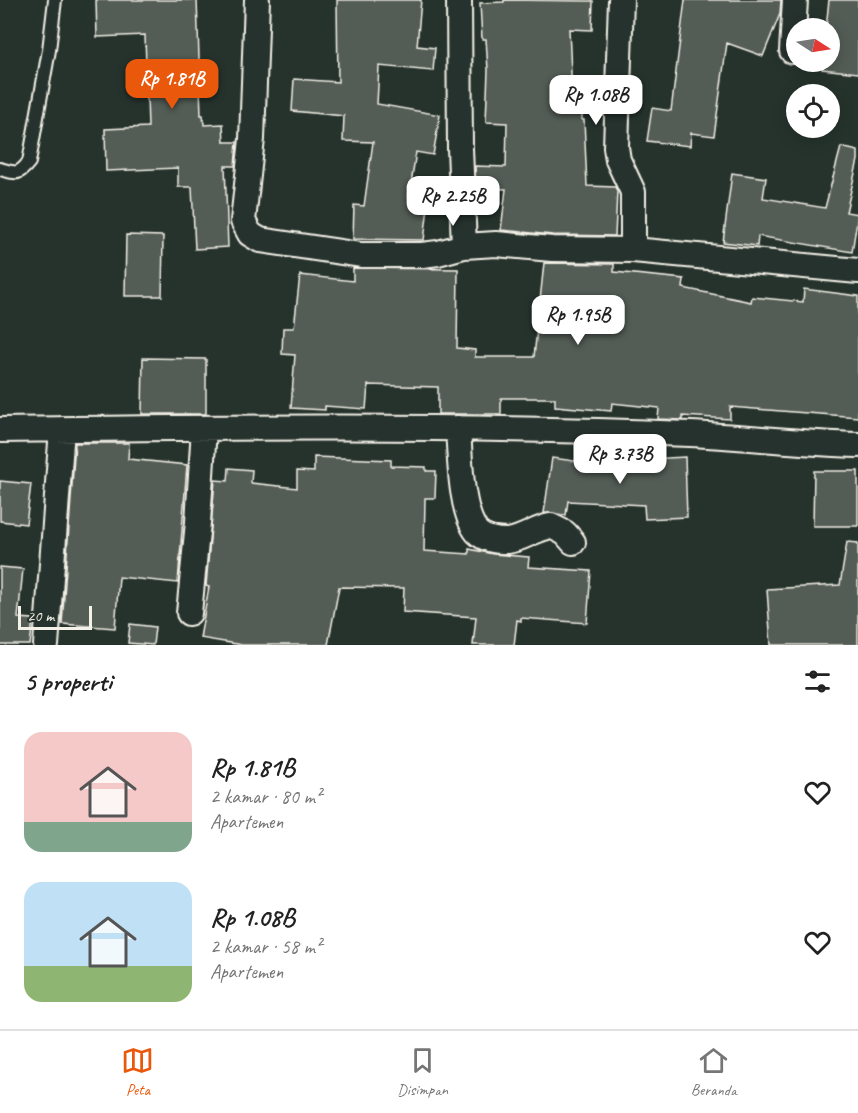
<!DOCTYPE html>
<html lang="id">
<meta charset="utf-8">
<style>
:root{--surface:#fff;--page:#f6f6f6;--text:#222;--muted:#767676;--line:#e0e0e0;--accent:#ea580c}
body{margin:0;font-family:Caveat,sans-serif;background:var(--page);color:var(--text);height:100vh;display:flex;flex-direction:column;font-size:22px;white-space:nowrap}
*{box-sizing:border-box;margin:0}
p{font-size:20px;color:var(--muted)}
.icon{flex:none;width:33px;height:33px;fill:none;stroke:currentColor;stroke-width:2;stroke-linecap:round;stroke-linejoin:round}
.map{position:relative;height:645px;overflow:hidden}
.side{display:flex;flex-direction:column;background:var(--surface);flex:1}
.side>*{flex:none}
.needle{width:39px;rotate:102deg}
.fabs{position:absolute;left:786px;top:18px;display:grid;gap:12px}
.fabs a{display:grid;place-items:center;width:54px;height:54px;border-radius:50%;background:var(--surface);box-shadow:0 3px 15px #0003;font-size:30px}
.scale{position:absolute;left:18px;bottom:15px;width:74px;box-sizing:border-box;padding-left:6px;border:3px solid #f4f1e8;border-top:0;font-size:16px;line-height:21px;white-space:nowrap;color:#f4f1e8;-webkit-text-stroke:4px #26332d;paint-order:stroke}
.price{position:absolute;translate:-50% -51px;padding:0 14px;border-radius:12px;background:#fff;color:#222;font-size:20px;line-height:39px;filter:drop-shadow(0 2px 3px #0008)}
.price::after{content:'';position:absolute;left:50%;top:36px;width:18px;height:14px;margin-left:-9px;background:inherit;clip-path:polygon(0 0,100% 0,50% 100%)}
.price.selected{background:var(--accent);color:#fff}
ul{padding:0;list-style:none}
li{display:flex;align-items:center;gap:18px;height:150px;padding:0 24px}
li span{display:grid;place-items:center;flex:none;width:168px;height:120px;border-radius:18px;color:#555}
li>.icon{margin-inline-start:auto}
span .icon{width:72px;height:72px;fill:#fffc;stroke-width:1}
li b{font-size:26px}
h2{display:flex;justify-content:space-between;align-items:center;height:72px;padding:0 24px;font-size:26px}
.tabs{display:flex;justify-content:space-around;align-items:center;height:84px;border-top:2px solid var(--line);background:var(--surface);font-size:16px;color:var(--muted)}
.tabs a{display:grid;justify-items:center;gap:3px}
.tabs .selected{color:var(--accent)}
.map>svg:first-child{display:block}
</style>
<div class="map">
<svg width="858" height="645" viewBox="0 0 858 645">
<rect width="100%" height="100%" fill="#26332d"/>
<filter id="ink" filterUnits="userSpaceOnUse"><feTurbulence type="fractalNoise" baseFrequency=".0167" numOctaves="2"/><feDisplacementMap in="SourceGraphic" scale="12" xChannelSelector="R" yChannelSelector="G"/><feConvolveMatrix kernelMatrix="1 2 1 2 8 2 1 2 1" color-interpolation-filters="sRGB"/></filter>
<g filter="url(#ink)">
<path fill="#525c55" stroke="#f4f1e8" stroke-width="1.5" d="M 96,0 L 197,0 L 201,115 L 203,115 L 204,125 L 223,124 L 224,142 L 237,142 L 235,166 L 225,166 L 228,247 L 195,249 L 192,187 L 178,187 L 178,168 L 106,171 L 105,129 L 148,127 L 145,35 L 97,37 Z
M 337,0 L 421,0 L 417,46 L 435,48 L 433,71 L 379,66 L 377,104 L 440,115 L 433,155 L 416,152 L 409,196 L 429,199 L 424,240 L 353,239 L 354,205 L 364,206 L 373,142 L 343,141 L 344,116 L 292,111 L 294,79 L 338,82 Z
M 504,0 L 593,1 L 592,30 L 569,29 L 572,95 L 582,95 L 582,120 L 584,120 L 587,186 L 615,187 L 617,191 L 615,236 L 553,235 L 501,230 L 506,189 L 476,188 L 475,166 L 506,167 L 507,123 L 486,122 L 488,70 L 486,39 L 482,39 L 480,3 L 504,2 Z
M 685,0 L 781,0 L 780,14 L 763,56 L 727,43 L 714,136 L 691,133 L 690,146 L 647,141 L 652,108 L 671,111 Z
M 829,0 L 858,0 L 858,73 L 822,69 L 822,62 L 830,62 L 830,28 L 826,28 Z
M 841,147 L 858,151 L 858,160 L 846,212 L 858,214 L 852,252 L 758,236 L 757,246 L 723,242 L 732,173 L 766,178 L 763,198 L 825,208 Z
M 126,235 L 163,236 L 162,296 L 125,296 Z
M 544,263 L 614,264 L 614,272 L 684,279 L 683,288 L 751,302 L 752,297 L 803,302 L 804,289 L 858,296 L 858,417 L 730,407 L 730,419 L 683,416 L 683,420 L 658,419 L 659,408 L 612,403 L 611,411 L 555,406 L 555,398 L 501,398 L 501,414 L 438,414 L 438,387 L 368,385 L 366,409 L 325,406 L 325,410 L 291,408 L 295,355 L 282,354 L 283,328 L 294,328 L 300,275 L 353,281 L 353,268 L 458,269 L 457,348 L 475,350 L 475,357 L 534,357 Z
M 143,358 L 206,359 L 206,414 L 142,414 Z
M 75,443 L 129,443 L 128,459 L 187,465 L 178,583 L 119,577 L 115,628 L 62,624 Z
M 582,456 L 614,458 L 614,461 L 685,457 L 687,517 L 645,519 L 644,505 L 568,501 L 566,515 L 544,513 L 552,458 L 582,462 Z
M 314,457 L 391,460 L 391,466 L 426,467 L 426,471 L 436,471 L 435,498 L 425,498 L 424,551 L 469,554 L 469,549 L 493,554 L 529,557 L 528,567 L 591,571 L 587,623 L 521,618 L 521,621 L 517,620 L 514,645 L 473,645 L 476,617 L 403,612 L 404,588 L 339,587 L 328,645 L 242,645 L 200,638 L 209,587 L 206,586 L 215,480 L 228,481 L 229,468 L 252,470 L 251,483 L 297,488 L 297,471 L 314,472 Z
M 814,471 L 858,471 L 858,526 L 813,526 Z
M 0,481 L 31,484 L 26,524 L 0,521 Z
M 847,542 L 858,543 L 858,645 L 771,645 L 767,589 L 840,585 Z
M 0,567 L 23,569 L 18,618 L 33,619 L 30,645 L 0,645 Z
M 130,624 L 155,627 L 153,645 L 128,643 Z"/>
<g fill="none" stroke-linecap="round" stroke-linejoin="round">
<g stroke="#f4f1e8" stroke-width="16">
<path id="service" d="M 0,169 C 16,173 18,176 29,162 L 49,50 L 55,0"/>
</g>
<g stroke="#f4f1e8" stroke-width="28">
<path id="minor" d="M 257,0 L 252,139 L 243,221 L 250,234 L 260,240 L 361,255 L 422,255 L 438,253 L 464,246 L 496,244 L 552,249 L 633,250 L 858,271
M 459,0 L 460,148 L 464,246
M 621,0 L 616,147 L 618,160 L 633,192 L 633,250
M 792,51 L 795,0
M 458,428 C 460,455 460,511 477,532 C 485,540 496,541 507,541 C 522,540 536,528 551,526 L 565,533 L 573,542
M 0,430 C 230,427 460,425 690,434 C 746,437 802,443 858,445
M 189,613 L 198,522 L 204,428
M 46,645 L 62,429"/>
</g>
<use href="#service" stroke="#26332d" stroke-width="12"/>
<use href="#minor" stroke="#26332d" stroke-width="24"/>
</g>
</g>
</svg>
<div class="fabs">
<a><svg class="needle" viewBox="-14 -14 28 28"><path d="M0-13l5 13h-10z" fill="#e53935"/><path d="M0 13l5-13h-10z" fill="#767676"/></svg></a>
<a><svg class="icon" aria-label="locate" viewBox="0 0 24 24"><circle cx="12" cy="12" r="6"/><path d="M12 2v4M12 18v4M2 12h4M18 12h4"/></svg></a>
</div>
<div class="scale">20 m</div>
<b class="price selected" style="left:172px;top:110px">Rp 1.81B</b>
<b class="price" style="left:596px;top:126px">Rp 1.08B</b>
<b class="price" style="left:453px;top:227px">Rp 2.25B</b>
<b class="price" style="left:578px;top:346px">Rp 1.95B</b>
<b class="price" style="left:620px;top:485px">Rp 3.73B</b>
</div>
<section class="side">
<h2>5 properti<svg class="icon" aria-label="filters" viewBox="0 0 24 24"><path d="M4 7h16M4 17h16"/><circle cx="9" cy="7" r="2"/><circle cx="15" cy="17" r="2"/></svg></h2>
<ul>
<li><span style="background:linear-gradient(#f6c9c9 75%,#7fa58c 0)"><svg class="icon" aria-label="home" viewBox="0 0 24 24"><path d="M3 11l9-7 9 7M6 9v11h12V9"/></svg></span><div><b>Rp 1.81B</b><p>2 kamar · 80 m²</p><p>Apartemen</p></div><svg class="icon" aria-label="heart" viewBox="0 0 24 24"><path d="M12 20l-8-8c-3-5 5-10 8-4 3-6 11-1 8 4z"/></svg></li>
<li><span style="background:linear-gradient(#bfe0f5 70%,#8fb573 0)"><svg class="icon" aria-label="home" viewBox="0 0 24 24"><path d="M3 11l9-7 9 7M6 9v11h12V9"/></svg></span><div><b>Rp 1.08B</b><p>2 kamar · 58 m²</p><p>Apartemen</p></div><svg class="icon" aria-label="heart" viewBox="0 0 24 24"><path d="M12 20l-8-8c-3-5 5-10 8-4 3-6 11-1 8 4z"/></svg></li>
</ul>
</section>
<nav class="tabs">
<a class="selected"><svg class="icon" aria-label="map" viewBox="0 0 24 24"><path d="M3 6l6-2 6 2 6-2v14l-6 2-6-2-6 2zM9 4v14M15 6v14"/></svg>Peta</a>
<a><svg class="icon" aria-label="saved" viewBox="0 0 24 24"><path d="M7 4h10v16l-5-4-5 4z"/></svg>Disimpan</a>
<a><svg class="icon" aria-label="home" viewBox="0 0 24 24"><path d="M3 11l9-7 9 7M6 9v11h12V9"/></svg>Beranda</a>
</nav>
